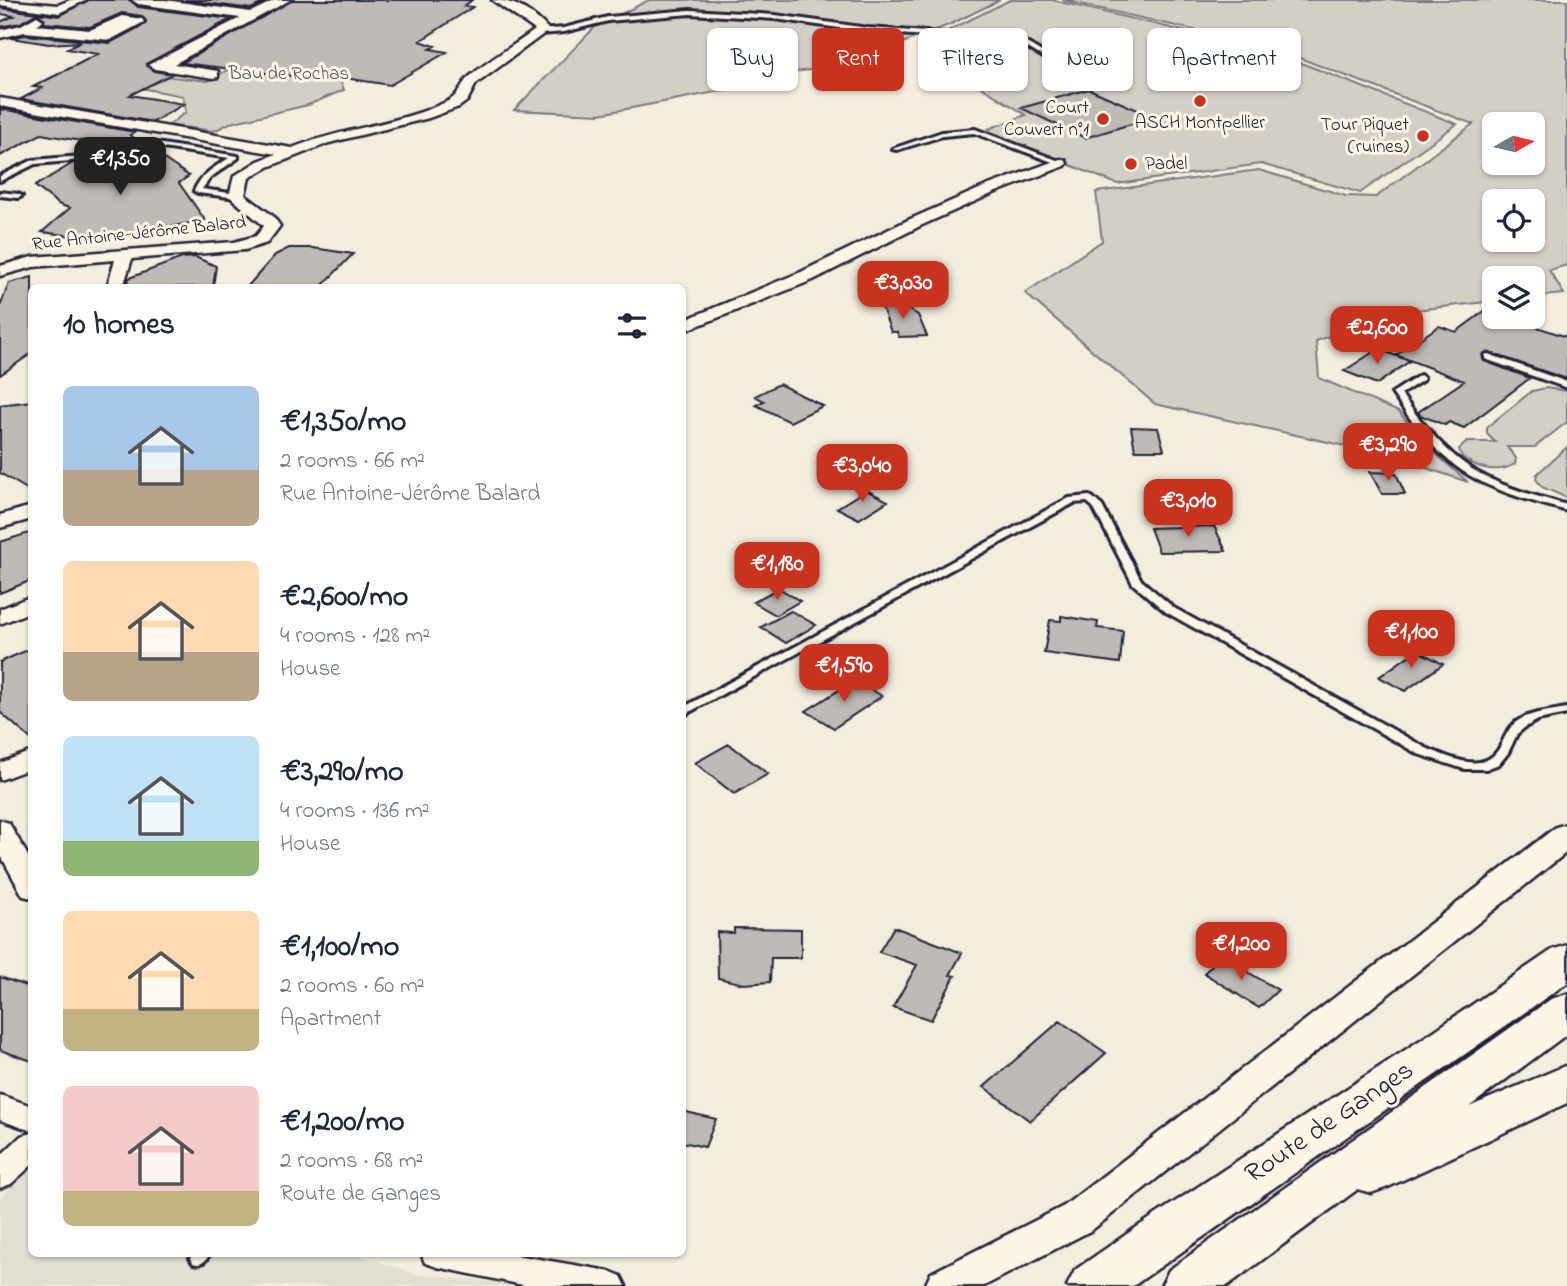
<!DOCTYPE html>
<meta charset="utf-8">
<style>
:root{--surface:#fff;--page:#f2f2f3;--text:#1f2937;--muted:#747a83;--accent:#c8321e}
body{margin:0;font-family:"Indie Flower",sans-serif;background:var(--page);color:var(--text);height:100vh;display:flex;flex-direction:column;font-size:26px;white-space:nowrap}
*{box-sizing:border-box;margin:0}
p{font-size:23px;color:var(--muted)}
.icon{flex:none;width:38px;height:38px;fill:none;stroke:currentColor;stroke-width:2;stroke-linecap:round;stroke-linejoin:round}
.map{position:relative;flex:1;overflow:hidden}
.panel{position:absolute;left:28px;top:284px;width:658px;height:973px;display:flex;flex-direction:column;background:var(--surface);border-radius:10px;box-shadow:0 2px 5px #0004}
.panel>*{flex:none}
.top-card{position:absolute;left:707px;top:28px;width:665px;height:63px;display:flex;gap:14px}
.needle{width:46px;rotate:82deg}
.fabs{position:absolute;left:1482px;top:112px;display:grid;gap:14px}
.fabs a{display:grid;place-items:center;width:63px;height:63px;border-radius:10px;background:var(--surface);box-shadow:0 2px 5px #0004;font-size:35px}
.price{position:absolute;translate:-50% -60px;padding:0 16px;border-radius:14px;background:var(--accent);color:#fff;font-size:23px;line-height:46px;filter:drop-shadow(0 2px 4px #0008)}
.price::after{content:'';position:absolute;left:50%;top:42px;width:21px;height:16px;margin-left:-10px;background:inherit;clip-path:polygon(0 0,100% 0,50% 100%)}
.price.active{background:#222;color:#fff}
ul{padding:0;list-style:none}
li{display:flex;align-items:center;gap:21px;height:175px;padding:0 35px}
li span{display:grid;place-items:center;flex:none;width:196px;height:140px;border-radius:10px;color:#555}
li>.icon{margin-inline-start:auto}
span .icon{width:84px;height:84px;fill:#fffc;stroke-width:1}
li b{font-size:30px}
h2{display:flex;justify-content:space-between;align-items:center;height:84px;padding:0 35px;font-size:30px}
.pill{padding:0 24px;border-radius:10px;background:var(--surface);box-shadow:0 2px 5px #0004;font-size:24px;line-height:63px}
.pill.active{background:var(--accent);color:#fff}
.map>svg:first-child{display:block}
</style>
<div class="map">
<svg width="1567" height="1286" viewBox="0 0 1567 1286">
<rect width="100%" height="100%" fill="#f3edde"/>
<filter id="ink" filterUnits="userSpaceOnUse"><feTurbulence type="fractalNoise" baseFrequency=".0143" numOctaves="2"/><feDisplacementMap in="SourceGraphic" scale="14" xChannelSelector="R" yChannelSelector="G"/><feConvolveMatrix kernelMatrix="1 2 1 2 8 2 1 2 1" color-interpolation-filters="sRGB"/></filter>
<g filter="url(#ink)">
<path fill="#e3ded2" d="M 31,1167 L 32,1253 L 352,1253 L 416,1274 L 529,1286 L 0,1286 L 0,1198 Z"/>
<path fill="#d4cfc6" stroke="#7b7880" stroke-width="2" fill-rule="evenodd" d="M 649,0 L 1000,0 L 951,24 L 882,51 L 864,67 L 823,68 L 782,74 L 742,87 L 600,114 L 514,110 L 595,27 Z
M 1010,0 L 1052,0 L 1273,52 L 1457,124 L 1360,193 L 1261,164 L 1117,184 L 998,136 L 988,129 L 1026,115 L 978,85 L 965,67 L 946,53 L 919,45 Z
M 1062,0 L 1567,0 L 1567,265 L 1549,270 L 1564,294 L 1533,297 L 1533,278 L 1494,278 L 1494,301 L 1398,312 L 1316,341 L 1319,378 L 1399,412 L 1427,446 L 1468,482 L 1391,456 L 1155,404 L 1025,293 L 1102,241 L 1096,192 L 1259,170 L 1346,196 L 1376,197 L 1473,124 L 1273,48 ZM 1494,124 L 1533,124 L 1533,163 L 1494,163 ZM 1494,201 L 1533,201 L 1533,240 L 1494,240 Z
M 280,40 L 366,60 L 340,79 L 344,90 L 308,105 L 230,123 L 214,131 L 169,125 L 186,112 L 183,96 L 141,88 L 165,76 L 208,81 Z
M 1546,388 L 1567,391 L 1567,422 L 1535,447 L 1507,447 L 1516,458 L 1515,464 C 1498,474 1477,469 1462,457 L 1459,449 L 1467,442 L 1495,442 L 1487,434 L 1487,427 L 1532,391 Z
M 1567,447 L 1567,498 L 1542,487 L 1536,479 L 1537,474 Z"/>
<path fill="#aca7a6" stroke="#75727b" stroke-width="2" d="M 1186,488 L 1195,510 L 1174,511 L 1165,489 Z"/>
<path fill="#bfbab6" stroke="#22223b" stroke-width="2" d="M 88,0 L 130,0 L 138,7 L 231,19 L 146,64 L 154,71 L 172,74 L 130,95 L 184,104 L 153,122 L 21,99 L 42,88 L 33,87 L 98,54 L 67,49 L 81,42 L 49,44 L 11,38 L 25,35 L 110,43 L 145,24 L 146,21 L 142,16 L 122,13 L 90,27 L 44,23 L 44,18 L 36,14 L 20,23 L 0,27 L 0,22 L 14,16 L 0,14 L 0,8 L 59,16 Z
M 184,0 L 269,0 L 251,9 Z
M 292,0 L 472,0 L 464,6 L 473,7 L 420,41 L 435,46 L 430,49 L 447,52 L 390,85 L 299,71 L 291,76 L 182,63 Z
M 1089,89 L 1154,117 L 1085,138 L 1021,108 Z
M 0,109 L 135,132 L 130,135 L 140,142 L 91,153 L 105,145 L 41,134 L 0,156 Z
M 149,149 L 189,176 L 179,183 L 205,220 L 104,240 L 42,232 L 70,208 L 60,205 L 35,186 L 73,163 L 107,161 Z
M 289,248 L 313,248 L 353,254 L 321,287 L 247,287 L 275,255 Z
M 195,257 L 216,266 L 213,287 L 126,287 L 129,278 L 182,258 Z
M 32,277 L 32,353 L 0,375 L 0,307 L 9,283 Z
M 881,305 L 900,305 L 910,310 L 918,315 L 927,336 L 899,337 L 897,332 L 891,332 Z
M 1486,310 L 1494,313 L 1494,317 L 1507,317 L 1567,337 L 1567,379 L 1487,352 L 1482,355 L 1484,361 L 1530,378 L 1464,428 L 1449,422 L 1445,425 L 1420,415 L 1418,412 L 1464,381 L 1396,355 L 1439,326 L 1456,332 Z
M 1378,349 L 1410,361 L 1377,384 L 1344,371 Z
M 779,384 L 823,406 L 790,422 L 756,405 L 764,401 L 755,396 Z
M 32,401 L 32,492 L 0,473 L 0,405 Z
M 1131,427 L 1158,428 L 1164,450 L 1135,450 Z
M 1370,472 L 1396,473 L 1405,494 L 1382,494 Z
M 866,490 L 888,501 L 859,519 L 837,508 Z
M 1214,526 L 1226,551 L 1159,552 L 1150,528 Z
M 32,532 L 32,580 L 0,593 L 0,542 Z
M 779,588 L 800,601 L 776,615 L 753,602 Z
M 791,611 L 816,625 L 786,643 L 761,627 Z
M 1061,616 L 1098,622 L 1097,628 L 1123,631 L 1120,663 L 1044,653 L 1050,620 L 1061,621 Z
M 32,648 L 32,740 L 0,712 L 0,662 Z
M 1417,650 L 1443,664 L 1405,691 L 1379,677 Z
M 855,680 L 882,696 L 834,728 L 806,711 Z
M 729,744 L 768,774 L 734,794 L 695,763 Z
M 894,927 L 962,953 L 950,975 L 955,976 L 931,1020 L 893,1007 L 917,965 L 879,952 Z
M 734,928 L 801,929 L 801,958 L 771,958 L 770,982 L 744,984 L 718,978 L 717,932 L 734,933 Z
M 1221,956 L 1278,990 L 1259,1008 L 1204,973 Z
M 0,977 L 32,988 L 32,1061 L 0,1050 Z
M 1060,1021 L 1106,1053 L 1030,1121 L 984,1087 Z
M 682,1111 L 716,1119 L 705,1147 L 682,1142 Z"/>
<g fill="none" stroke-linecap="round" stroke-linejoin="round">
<g stroke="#22223b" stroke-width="6">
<path id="service" d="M 690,10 L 775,15 L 868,28 L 1001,37 L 1025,42 L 1060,63 L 1055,64 L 1021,44 L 1001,41 L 868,32 L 775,19 L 690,14 L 608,21 L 564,32 L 541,34 L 538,32 L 541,30 L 564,28 L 608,17 Z
M 975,129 L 1062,162 L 1063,163 L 1058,164 L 974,133 L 943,136 L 897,150 L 892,149 L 942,132 Z
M 150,142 L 238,156 L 238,158 L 211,177 L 202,189 L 237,194 L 241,196 L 237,198 L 198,193 L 194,191 C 201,174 215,167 229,158 L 150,146 L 106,158 L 35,164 L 0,181 L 0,176 L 33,160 L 106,154 Z
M 0,192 L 18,194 L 22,196 L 18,198 L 0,196 Z
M 1488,354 L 1567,382 L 1567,388 L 1485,359 L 1485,355 Z
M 1420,375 L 1424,378 L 1423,380 L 1401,394 C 1425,428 1452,461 1490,479 C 1514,491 1541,497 1567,505 L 1567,511 C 1531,501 1492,491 1461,470 C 1432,450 1411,421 1392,393 Z
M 1089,496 L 1092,497 L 1102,506 L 1141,580 L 1174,608 L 1426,748 C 1449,757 1484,776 1500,747 C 1505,737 1509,726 1519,720 C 1533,712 1551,711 1567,708 L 1567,714 L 1538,720 L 1524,728 L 1517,734 L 1508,753 L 1499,764 L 1486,769 L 1464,769 L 1418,754 L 1166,612 L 1133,584 L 1093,507 L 1087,502 L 1074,503 L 682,716 L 682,708 L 1069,498 Z
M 193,1253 L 210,1253 C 206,1261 202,1266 193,1263 L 190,1258 Z"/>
</g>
<g stroke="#22223b" stroke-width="5">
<path id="minor" d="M 0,0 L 58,5 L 70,0 L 86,0 L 59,13 L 0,5 Z
M 132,0 L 165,0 L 251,12 L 275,0 L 290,0 L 174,64 L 218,71 L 218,77 L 213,78 L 155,69 L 148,65 L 240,18 L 138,4 Z
M 492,0 C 515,0 534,13 549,30 L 476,84 L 467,101 L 459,107 L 429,118 L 329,143 L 268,167 L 249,178 L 245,195 L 273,216 L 280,226 L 267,243 L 245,250 L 132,259 L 123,287 L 107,287 L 115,260 L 33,267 L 0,276 L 0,266 L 32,257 L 234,242 L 256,236 L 264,226 L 229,196 L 234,176 L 258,161 L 276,154 L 0,106 L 0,98 L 292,148 C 341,128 402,124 448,101 C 459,96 460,85 469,77 C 489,60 513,46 535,30 Z
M 37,16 L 43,20 L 37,25 L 90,30 L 122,16 L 142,19 L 144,22 L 110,40 L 25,32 L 0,38 L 0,30 L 21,25 Z
M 1060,159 L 1065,160 L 1067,163 L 1065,166 L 996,192 L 920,226 L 813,280 L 682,332 L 682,321 L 801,272 L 908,220 L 986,186 Z
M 32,506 L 32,519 L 0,528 L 0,515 Z
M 32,596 L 32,611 L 0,624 L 0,609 Z
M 32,751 L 32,768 L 0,780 L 0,763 Z
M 0,820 L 9,823 L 32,863 L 32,898 L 23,896 L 0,854 Z
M 0,1095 L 32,1106 L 32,1131 L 0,1120 Z
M 32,1133 L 32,1165 L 11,1184 L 0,1188 L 0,1156 L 21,1136 Z
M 421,1253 L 504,1253 L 609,1271 L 621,1276 L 626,1286 L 528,1286 L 437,1267 L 425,1263 Z"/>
</g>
<g stroke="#22223b" stroke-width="5">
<path id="tertiary" d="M 1567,824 L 1567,852 L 1092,1230 L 984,1286 L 925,1286 L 931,1273 L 1064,1206 L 1556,827 Z"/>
</g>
<g stroke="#22223b" stroke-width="5">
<path id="primary" d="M 1567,945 L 1567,983 L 1133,1286 L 1067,1286 L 1075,1270 L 1134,1229 L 1434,1031 L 1552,950 Z
M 1567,994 L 1567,1034 L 1469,1107 L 1567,1065 L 1567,1103 L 1388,1187 L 1371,1193 L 1358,1189 L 1227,1286 L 1161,1286 L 1169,1270 L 1551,999 Z"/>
</g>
<use href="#service" fill="#fcf5e5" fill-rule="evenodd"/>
<use href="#minor" fill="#fcf5e5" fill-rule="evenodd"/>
<use href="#tertiary" fill="#fcf5e5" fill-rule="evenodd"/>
<use href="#primary" fill="#fcf5e5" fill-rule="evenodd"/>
</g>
</g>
<g fill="#c8321e" stroke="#fcf5e5" stroke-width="2.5">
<circle cx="1200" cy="101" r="7"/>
<circle cx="1103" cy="119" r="7"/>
<circle cx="1423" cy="136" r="7"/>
<circle cx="1131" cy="164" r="7"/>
</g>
<g text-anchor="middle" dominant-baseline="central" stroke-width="6" stroke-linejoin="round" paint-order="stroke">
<g font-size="19" fill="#575665" stroke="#fcf5e5">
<text x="289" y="74">Bau de Rochas</text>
</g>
<g font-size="19" fill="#22223b" stroke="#fcf5e5" text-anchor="end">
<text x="1089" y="108">Court<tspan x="1089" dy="22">Couvert n°1</tspan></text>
<text x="1200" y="123" text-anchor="middle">ASCH Montpellier</text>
<text x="1409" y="125">Tour Piquet<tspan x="1409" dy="22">(ruines)</tspan></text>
<text x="1145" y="164" text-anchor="start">Padel</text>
</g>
<g font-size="19" fill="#22223b" stroke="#fcf5e5">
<text transform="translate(139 234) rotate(-6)">Rue Antoine-Jérôme Balard</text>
</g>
<g font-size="28" fill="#22223b" stroke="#fcf5e5">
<text transform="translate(1330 1123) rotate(-34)">Route de Ganges</text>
</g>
</g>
</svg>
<div class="fabs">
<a><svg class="needle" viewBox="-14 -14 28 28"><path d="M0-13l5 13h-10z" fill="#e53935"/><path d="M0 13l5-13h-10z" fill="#747a83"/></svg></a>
<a><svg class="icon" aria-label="locate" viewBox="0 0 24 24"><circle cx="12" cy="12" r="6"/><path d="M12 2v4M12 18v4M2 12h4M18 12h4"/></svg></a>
<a><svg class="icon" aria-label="layers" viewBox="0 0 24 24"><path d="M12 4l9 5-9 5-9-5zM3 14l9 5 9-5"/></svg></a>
</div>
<b class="price active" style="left:120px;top:197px">€1,350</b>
<b class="price" style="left:903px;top:321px">€3,030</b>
<b class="price" style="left:1377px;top:366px">€2,600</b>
<b class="price" style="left:1388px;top:483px">€3,290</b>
<b class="price" style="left:862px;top:504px">€3,040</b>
<b class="price" style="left:1188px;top:539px">€3,010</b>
<b class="price" style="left:777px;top:602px">€1,180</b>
<b class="price" style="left:1411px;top:670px">€1,100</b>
<b class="price" style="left:844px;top:704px">€1,590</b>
<b class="price" style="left:1241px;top:982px">€1,200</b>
<div class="top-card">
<a class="pill">Buy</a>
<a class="pill active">Rent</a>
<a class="pill">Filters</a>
<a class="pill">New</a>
<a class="pill">Apartment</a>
</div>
<section class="panel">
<h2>10 homes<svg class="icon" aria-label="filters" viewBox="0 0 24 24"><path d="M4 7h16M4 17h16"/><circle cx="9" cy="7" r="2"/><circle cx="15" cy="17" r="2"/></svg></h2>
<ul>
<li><span style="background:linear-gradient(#a9c7e8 60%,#b9a48a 0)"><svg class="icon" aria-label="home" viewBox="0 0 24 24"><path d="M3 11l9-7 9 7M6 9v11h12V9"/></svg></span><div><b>€1,350/mo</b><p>2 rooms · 66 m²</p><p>Rue Antoine-Jérôme Balard</p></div></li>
<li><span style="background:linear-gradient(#ffd9b3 65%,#b9a48a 0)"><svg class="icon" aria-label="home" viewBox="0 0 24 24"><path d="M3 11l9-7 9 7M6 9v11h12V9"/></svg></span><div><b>€2,600/mo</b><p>4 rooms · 128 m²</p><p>House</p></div></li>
<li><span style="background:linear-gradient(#bfe0f5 75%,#8fb573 0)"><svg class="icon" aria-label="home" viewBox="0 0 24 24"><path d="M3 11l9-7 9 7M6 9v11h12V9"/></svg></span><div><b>€3,290/mo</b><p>4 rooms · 136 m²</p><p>House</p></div></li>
<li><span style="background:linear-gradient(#ffd9b3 70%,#c2b280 0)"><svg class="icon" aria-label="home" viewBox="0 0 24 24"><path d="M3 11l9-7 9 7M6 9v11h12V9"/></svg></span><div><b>€1,100/mo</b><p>2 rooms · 60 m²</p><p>Apartment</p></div></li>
<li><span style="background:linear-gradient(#f6c9c9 75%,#c2b280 0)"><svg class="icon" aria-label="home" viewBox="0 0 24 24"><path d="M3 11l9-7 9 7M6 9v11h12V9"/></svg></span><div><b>€1,200/mo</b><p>2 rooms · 68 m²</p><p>Route de Ganges</p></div></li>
</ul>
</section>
</div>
